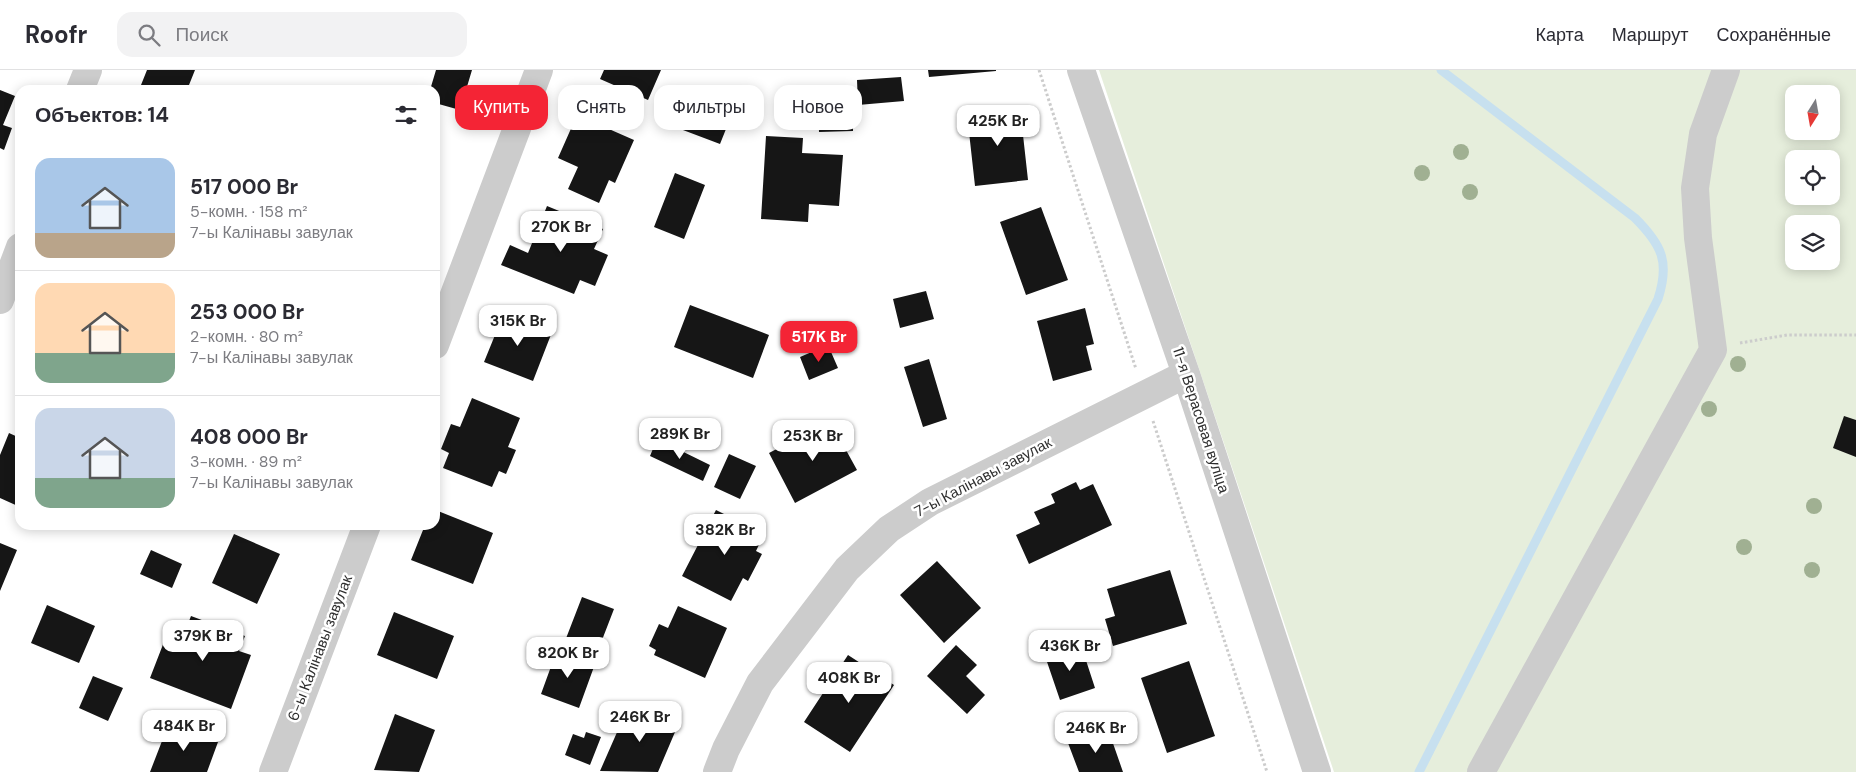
<!DOCTYPE html>
<html lang="ru">
<meta charset="utf-8">
<style>
:root{--surface:#fff;--page:#f2f2f3;--text:#2b2b33;--muted:#7c7c81;--line:#e1e1e2;--accent:#f42435}
body{margin:0;font-family:"DM Sans",sans-serif;background:var(--page);color:var(--text);height:100vh;display:flex;flex-direction:column;font-size:19px;white-space:nowrap}
*{box-sizing:border-box;margin:0}
p{font-size:16px;color:var(--muted)}
.icon{flex:none;width:28px;height:28px;fill:none;stroke:currentColor;stroke-width:2;stroke-linecap:round;stroke-linejoin:round}
.map{position:relative;flex:1;overflow:hidden}
.side{position:absolute;left:15px;top:15px;width:425px;height:445px;display:flex;flex-direction:column;background:var(--surface);border-radius:15px;box-shadow:0 2px 12px #0003}
.side>*{flex:none}
.top-card{position:absolute;left:455px;top:15px;width:475px;height:45px;display:flex;gap:10px}
.needle{width:32px;rotate:191deg}
.controls{position:absolute;left:1785px;top:15px;display:grid;gap:10px}
.controls a{display:grid;place-items:center;width:55px;height:55px;border-radius:10px;background:var(--surface);box-shadow:0 2px 12px #0003;font-size:25px}
.price{position:absolute;translate:-50% -42px;padding:0 11px;border-radius:10px;background:#fff;color:#222;font-size:16px;line-height:32px;filter:drop-shadow(0 1px 2px #0008)}
.price::after{content:'';position:absolute;left:50%;top:30px;width:15px;height:11px;margin-left:-8px;background:inherit;clip-path:polygon(0 0,100% 0,50% 100%)}
.price.active{background:var(--accent);color:#fff}
ul{padding:0;list-style:none}
li{display:flex;align-items:center;gap:15px;height:125px;padding:0 20px}
li+li{border-top:1px solid var(--line)}
li span{display:grid;place-items:center;flex:none;width:140px;height:100px;border-radius:15px;color:#555}
li>.icon{margin-inline-start:auto}
span .icon{width:60px;height:60px;fill:#fffc;stroke-width:1}
li b{font-size:21px}
h2{display:flex;justify-content:space-between;align-items:center;height:60px;padding:0 20px;font-size:21px}
.pill{padding:0 18px;border-radius:15px;background:var(--surface);box-shadow:0 2px 12px #0003;font-size:18px;line-height:45px}
.pill.active{background:var(--accent);color:#fff}
header{display:flex;align-items:center;gap:30px;box-sizing:border-box;height:70px;padding:0 25px;background:var(--surface);border-bottom:1px solid var(--line)}
header strong{font-size:24px}
nav{display:flex;gap:28px;margin-inline-start:auto;font-size:18px}
.search{width:350px;height:45px;background:var(--page);display:flex;align-items:center;gap:12px;box-sizing:border-box;padding:0 18px;border-radius:15px;color:var(--muted);font-size:19px}
.map>svg:first-child{display:block}
</style>
<header>
<strong>Roofr</strong>
<div class="search"><svg class="icon" aria-label="search" viewBox="0 0 24 24"><circle cx="10" cy="10" r="6"/><path d="M15 15l6 6"/></svg>Поиск</div>
<nav><a>Карта</a><a>Маршрут</a><a>Сохранённые</a></nav>
</header>
<div class="map">
<svg width="1856" height="702" viewBox="0 0 1856 702">
<rect width="100%" height="100%" fill="#fff"/>
<path fill="#e6eedc" fill-rule="evenodd" d="M 1099,0 L 1856,0 L 1856,702 L 1334,702 ZM 1794,24 L 1831,24 L 1831,61 L 1794,61 ZM 1794,89 L 1831,89 L 1831,126 L 1794,126 ZM 1794,154 L 1831,154 L 1831,191 L 1794,191 Z"/>
<g fill="none" stroke-linecap="round" stroke-linejoin="round">
<path stroke="#c7e0ef" stroke-width="9" d="M 1419,702 L 1658,229 C 1670,192 1662,175 1635,148 L 1441,0"/>
</g>
<path fill="#161616" d="M 147,0 L 195,0 L 187,20 L 139,20 Z
M 436,0 L 472,0 L 460,40 L 435,33 L 435,20 L 430,20 Z
M 604,0 L 661,0 L 648,30 L 600,9 Z
M 928,0 L 996,0 L 996,1 L 929,7 Z
M 901,7 L 904,31 L 858,35 L 857,10 Z
M 0,20 L 15,26 L 3,55 L 12,58 L 4,80 L 0,78 Z
M 685,32 L 730,49 L 720,74 L 675,57 Z
M 853,33 L 853,61 L 819,62 L 818,34 Z
M 1020,38 L 1028,110 L 975,116 L 967,44 Z
M 577,45 L 634,70 L 615,113 L 609,110 L 599,133 L 568,119 L 578,97 L 558,88 Z
M 766,66 L 803,68 L 802,83 L 843,85 L 839,136 L 809,134 L 808,152 L 761,149 Z
M 675,103 L 705,115 L 684,169 L 654,157 Z
M 547,136 L 603,159 L 594,179 L 608,185 L 595,216 L 580,210 L 574,224 L 501,195 L 510,175 L 528,183 Z
M 1041,137 L 1068,210 L 1026,225 L 1000,152 Z
M 926,221 L 934,249 L 900,258 L 893,229 Z
M 690,235 L 769,265 L 753,308 L 674,277 Z
M 1085,238 L 1094,274 L 1086,276 L 1092,300 L 1053,311 L 1037,251 Z
M 504,243 L 552,262 L 533,311 L 484,292 Z
M 828,275 L 838,298 L 809,310 L 800,287 Z
M 929,289 L 947,349 L 923,357 L 904,297 Z
M 472,328 L 520,348 L 508,377 L 516,380 L 506,404 L 499,401 L 492,417 L 443,398 L 449,383 L 441,379 L 451,354 L 460,357 Z
M 1844,346 L 1856,350 L 1856,387 L 1833,378 Z
M 830,351 L 857,400 L 795,433 L 769,383 Z
M 9,363 L 20,368 L 20,437 L 0,428 L 0,385 Z
M 657,369 L 710,395 L 703,411 L 650,386 Z
M 729,384 L 756,396 L 740,429 L 714,417 Z
M 1076,412 L 1080,420 L 1093,414 L 1112,455 L 1029,494 L 1016,465 L 1040,454 L 1034,442 L 1055,433 L 1051,424 Z
M 716,440 L 764,464 L 756,481 L 762,484 L 748,511 L 743,508 L 731,531 L 682,506 Z
M 438,441 L 493,463 L 473,514 L 411,490 L 425,455 L 435,455 Z
M 234,464 L 280,484 L 257,534 L 212,513 Z
M 0,473 L 17,480 L 0,521 Z
M 151,480 L 182,494 L 172,518 L 140,504 Z
M 937,491 L 981,538 L 944,573 L 900,525 Z
M 1170,500 L 1187,554 L 1113,576 L 1105,549 L 1115,546 L 1107,519 Z
M 582,527 L 614,539 L 597,583 L 565,571 Z
M 47,535 L 95,556 L 79,593 L 31,573 Z
M 678,536 L 727,558 L 705,608 L 654,585 L 656,580 L 649,576 L 659,554 L 668,558 Z
M 394,542 L 454,566 L 437,609 L 377,585 Z
M 191,546 L 245,566 L 239,581 L 251,585 L 231,639 L 150,608 L 169,559 L 184,564 Z
M 956,575 L 977,595 L 966,606 L 985,625 L 967,644 L 927,606 Z
M 1081,575 L 1095,618 L 1060,630 L 1045,586 Z
M 557,580 L 595,594 L 579,638 L 541,624 Z
M 848,585 L 894,615 L 850,682 L 804,652 Z
M 1189,591 L 1215,666 L 1167,683 L 1141,608 Z
M 93,606 L 123,618 L 108,651 L 79,638 Z
M 629,635 L 678,655 L 658,702 L 600,701 Z
M 395,644 L 435,660 L 419,702 L 374,700 Z
M 169,653 L 218,672 L 207,702 L 150,702 Z
M 1108,659 L 1123,702 L 1079,702 L 1068,673 Z
M 586,662 L 601,667 L 590,695 L 565,685 L 573,664 L 584,668 Z"/>
<g fill="none" stroke-linecap="round" stroke-linejoin="round">
<path stroke="#ccc" stroke-width="3" stroke-dasharray="2.5 2.5" stroke-linecap="butt" d="M 1039,0 L 1136,299
M 1740,273 L 1787,265 L 1856,265
M 1153,351 L 1267,702"/>
<path stroke="#ccc" stroke-width="28" d="M 1081,0 L 1186,304 L 1317,702
M 80,20 L 88,0
M 0,230 L 20,177
M 435,275 L 539,0
M 273,702 L 367,455
M 717,702 L 726,679 L 760,613 L 847,499 L 889,459 L 930,432 L 1186,304
M 1481,702 L 1713,280 L 1698,168 L 1695,118 L 1703,64 L 1726,0"/>
</g>
<g fill="#a0b092">
<circle cx="1461" cy="82" r="8"/>
<circle cx="1422" cy="103" r="8"/>
<circle cx="1470" cy="122" r="8"/>
<circle cx="1738" cy="294" r="8"/>
<circle cx="1709" cy="339" r="8"/>
<circle cx="1814" cy="436" r="8"/>
<circle cx="1744" cy="477" r="8"/>
<circle cx="1812" cy="500" r="8"/>
</g>
<g text-anchor="middle" dominant-baseline="central" stroke-width="5" stroke-linejoin="round" paint-order="stroke">
<g font-size="15" fill="#2f2f2f" stroke="#fff">
<text transform="translate(1201 350) rotate(72)">11-я Верасовая вуліца</text>
<text transform="translate(983 407) rotate(-28)">7-ы Калінавы завулак</text>
<text transform="translate(320 578) rotate(-69)">6-ы Калінавы завулак</text>
</g>
</g>
</svg>
<div class="controls">
<a><svg class="needle" viewBox="-14 -14 28 28"><path d="M0-13l5 13h-10z" fill="#e53935"/><path d="M0 13l5-13h-10z" fill="#7c7c81"/></svg></a>
<a><svg class="icon" aria-label="locate" viewBox="0 0 24 24"><circle cx="12" cy="12" r="6"/><path d="M12 2v4M12 18v4M2 12h4M18 12h4"/></svg></a>
<a><svg class="icon" aria-label="layers" viewBox="0 0 24 24"><path d="M12 4l9 5-9 5-9-5zM3 14l9 5 9-5"/></svg></a>
</div>
<b class="price" style="left:998px;top:77px">425K Br</b>
<b class="price" style="left:561px;top:183px">270K Br</b>
<b class="price" style="left:518px;top:277px">315K Br</b>
<b class="price active" style="left:819px;top:293px">517K Br</b>
<b class="price" style="left:680px;top:390px">289K Br</b>
<b class="price" style="left:813px;top:392px">253K Br</b>
<b class="price" style="left:725px;top:486px">382K Br</b>
<b class="price" style="left:203px;top:592px">379K Br</b>
<b class="price" style="left:1070px;top:602px">436K Br</b>
<b class="price" style="left:568px;top:609px">820K Br</b>
<b class="price" style="left:849px;top:634px">408K Br</b>
<b class="price" style="left:640px;top:673px">246K Br</b>
<b class="price" style="left:184px;top:682px">484K Br</b>
<b class="price" style="left:1096px;top:684px">246K Br</b>
<div class="top-card">
<a class="pill active">Купить</a>
<a class="pill">Снять</a>
<a class="pill">Фильтры</a>
<a class="pill">Новое</a>
</div>
<section class="side">
<h2>Объектов: 14<svg class="icon" aria-label="filters" viewBox="0 0 24 24"><path d="M4 7h16M4 17h16"/><circle cx="9" cy="7" r="2"/><circle cx="15" cy="17" r="2"/></svg></h2>
<ul>
<li><span style="background:linear-gradient(#a9c7e8 75%,#b9a48a 0)"><svg class="icon" aria-label="home" viewBox="0 0 24 24"><path d="M3 11l9-7 9 7M6 9v11h12V9"/></svg></span><div><b>517 000 Br</b><p>5-комн. · 158 m²</p><p>7-ы Калінавы завулак</p></div></li>
<li><span style="background:linear-gradient(#ffd9b3 70%,#7fa58c 0)"><svg class="icon" aria-label="home" viewBox="0 0 24 24"><path d="M3 11l9-7 9 7M6 9v11h12V9"/></svg></span><div><b>253 000 Br</b><p>2-комн. · 80 m²</p><p>7-ы Калінавы завулак</p></div></li>
<li><span style="background:linear-gradient(#c9d6e8 70%,#7fa58c 0)"><svg class="icon" aria-label="home" viewBox="0 0 24 24"><path d="M3 11l9-7 9 7M6 9v11h12V9"/></svg></span><div><b>408 000 Br</b><p>3-комн. · 89 m²</p><p>7-ы Калінавы завулак</p></div></li>
</ul>
</section>
</div>
